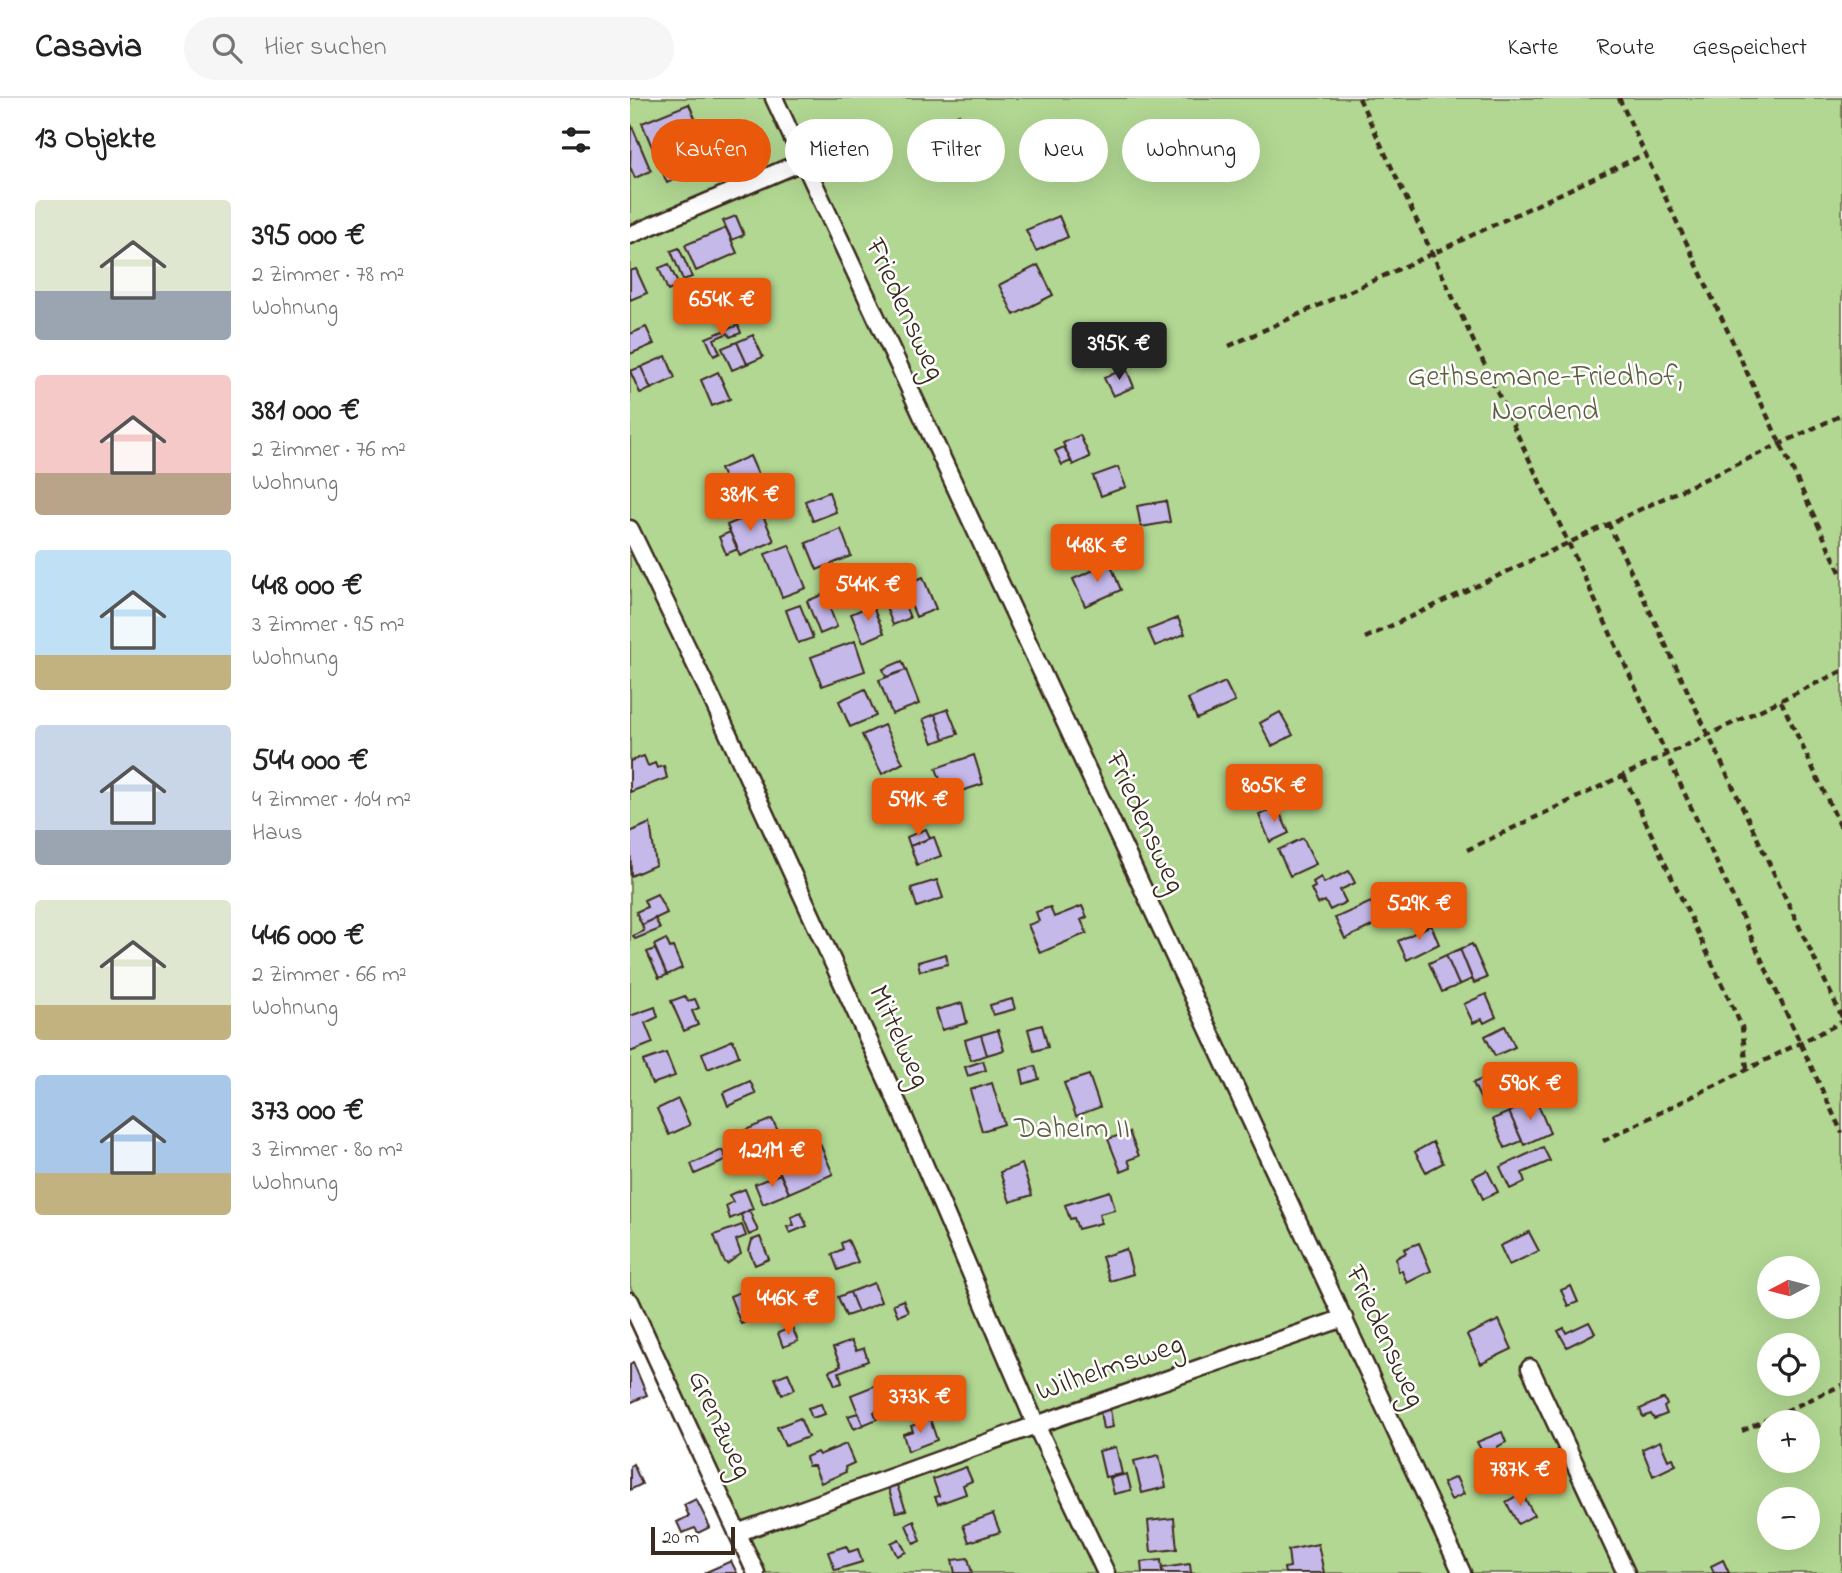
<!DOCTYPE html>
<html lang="de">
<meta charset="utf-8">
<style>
:root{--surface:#fff;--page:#f6f6f6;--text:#222;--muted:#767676;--line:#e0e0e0;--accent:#ea580c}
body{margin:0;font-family:"Indie Flower",sans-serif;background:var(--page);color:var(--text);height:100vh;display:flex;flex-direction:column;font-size:26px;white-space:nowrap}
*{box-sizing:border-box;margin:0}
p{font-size:23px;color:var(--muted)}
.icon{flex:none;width:38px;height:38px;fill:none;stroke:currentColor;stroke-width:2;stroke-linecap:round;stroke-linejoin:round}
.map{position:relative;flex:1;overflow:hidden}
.drawer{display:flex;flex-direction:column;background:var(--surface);width:630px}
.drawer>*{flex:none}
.top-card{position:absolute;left:21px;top:21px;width:665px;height:63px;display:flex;gap:14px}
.needle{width:46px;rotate:263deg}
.buttons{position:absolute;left:1127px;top:1158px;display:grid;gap:14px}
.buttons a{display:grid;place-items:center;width:63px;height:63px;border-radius:50%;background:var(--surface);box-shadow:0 7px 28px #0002;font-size:35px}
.scale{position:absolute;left:21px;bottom:18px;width:84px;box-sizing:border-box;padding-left:7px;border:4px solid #3b2a1e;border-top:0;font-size:19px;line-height:24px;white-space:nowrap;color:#3b2a1e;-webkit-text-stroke:5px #fff;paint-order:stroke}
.price{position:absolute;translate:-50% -60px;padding:0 16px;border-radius:7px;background:var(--accent);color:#fff;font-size:23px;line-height:46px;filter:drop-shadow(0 2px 4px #0008)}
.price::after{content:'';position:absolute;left:50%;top:42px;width:21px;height:16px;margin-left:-10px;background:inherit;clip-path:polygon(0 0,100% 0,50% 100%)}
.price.active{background:#222;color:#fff}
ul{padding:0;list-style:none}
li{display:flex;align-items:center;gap:21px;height:175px;padding:0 35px}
li span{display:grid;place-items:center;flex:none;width:196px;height:140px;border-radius:7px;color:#555}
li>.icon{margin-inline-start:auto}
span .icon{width:84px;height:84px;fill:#fffc;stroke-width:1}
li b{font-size:30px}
h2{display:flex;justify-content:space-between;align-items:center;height:84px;padding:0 35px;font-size:30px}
.pill{padding:0 24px;border-radius:32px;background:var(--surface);box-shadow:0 7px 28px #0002;font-size:24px;line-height:63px}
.pill.active{background:var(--accent);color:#fff}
header{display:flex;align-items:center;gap:42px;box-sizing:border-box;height:98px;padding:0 35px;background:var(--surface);border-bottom:2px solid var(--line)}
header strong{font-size:33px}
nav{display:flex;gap:38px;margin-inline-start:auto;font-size:24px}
.search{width:490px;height:63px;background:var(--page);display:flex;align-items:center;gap:18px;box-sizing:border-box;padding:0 24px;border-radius:38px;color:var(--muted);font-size:26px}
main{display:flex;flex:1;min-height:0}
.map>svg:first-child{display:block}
</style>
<header>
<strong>Casavia</strong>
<div class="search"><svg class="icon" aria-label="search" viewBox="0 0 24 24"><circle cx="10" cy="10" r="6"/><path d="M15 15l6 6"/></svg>Hier suchen</div>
<nav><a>Karte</a><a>Route</a><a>Gespeichert</a></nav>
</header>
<main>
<section class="drawer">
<h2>13 Objekte<svg class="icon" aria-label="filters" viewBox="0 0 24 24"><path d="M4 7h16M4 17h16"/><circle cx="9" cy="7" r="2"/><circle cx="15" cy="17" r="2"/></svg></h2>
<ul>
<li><span style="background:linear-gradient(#dfe7d0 65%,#9aa5b1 0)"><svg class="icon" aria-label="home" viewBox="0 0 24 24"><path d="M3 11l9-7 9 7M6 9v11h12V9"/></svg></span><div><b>395 000 €</b><p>2 Zimmer · 78 m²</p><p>Wohnung</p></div></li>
<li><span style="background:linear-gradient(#f6c9c9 70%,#b9a48a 0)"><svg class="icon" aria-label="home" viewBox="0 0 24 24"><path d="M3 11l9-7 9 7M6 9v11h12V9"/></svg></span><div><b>381 000 €</b><p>2 Zimmer · 76 m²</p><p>Wohnung</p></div></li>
<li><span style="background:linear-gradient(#bfe0f5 75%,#c2b280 0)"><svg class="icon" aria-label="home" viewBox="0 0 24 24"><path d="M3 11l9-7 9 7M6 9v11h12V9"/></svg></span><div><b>448 000 €</b><p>3 Zimmer · 95 m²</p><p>Wohnung</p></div></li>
<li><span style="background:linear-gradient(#c9d6e8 75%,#9aa5b1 0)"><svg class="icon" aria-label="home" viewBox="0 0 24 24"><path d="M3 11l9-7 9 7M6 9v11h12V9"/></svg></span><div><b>544 000 €</b><p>4 Zimmer · 104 m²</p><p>Haus</p></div></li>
<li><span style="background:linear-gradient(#dfe7d0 75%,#c2b280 0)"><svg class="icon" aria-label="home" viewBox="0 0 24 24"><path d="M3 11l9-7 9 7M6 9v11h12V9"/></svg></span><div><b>446 000 €</b><p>2 Zimmer · 66 m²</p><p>Wohnung</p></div></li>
<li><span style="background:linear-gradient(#a9c7e8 70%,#c2b280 0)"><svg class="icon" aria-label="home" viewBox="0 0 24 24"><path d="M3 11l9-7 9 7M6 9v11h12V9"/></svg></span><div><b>373 000 €</b><p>3 Zimmer · 80 m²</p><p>Wohnung</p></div></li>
</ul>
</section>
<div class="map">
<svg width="1212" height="1475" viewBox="0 0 1212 1475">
<rect width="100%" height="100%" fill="#fff"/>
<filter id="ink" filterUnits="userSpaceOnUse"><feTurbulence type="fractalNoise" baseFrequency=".0143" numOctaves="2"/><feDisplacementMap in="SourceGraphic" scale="14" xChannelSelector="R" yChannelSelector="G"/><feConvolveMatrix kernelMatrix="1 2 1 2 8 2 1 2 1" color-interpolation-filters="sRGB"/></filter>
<g filter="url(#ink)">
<path fill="#b1d792" stroke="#768058" stroke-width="2" fill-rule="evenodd" d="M 0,0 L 1212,0 L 1212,1475 L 134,1475 L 0,1188 ZM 1139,1171 L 1178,1171 L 1178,1209 L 1139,1209 ZM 1139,1248 L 1178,1248 L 1178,1286 L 1139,1286 ZM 1139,1325 L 1178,1325 L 1178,1363 L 1139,1363 ZM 1139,1402 L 1178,1402 L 1178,1440 L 1139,1440 Z"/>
<path fill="#c5b9ea" stroke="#3b2a1e" stroke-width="2" d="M 59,6 L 84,65 L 37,85 L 12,25 Z
M 329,16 L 339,38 L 312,50 L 303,28 Z
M 1,26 L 21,73 L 5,80 L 0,69 Z
M 106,118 L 114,137 L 102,142 L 93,123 Z
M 429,118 L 438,139 L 406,153 L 396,132 Z
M 96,130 L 107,155 L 66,173 L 55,147 Z
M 49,150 L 62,179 L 53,182 L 41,153 Z
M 39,166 L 49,188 L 38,193 L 29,170 Z
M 408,167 L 423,197 L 384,217 L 369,187 Z
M 6,171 L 17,195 L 0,202 L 0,173 Z
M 502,225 L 508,238 L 486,248 L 481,235 Z
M 108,227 L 111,235 L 100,239 L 98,235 L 84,241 L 90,255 L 84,258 L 76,240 Z
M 16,229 L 24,246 L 0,256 L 0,236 Z
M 123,237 L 133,259 L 117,266 L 107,244 Z
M 107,244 L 117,266 L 102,272 L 92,250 Z
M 36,258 L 45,280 L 21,291 L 11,269 Z
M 11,269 L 21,291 L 10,295 L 0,273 Z
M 496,270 L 504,289 L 483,298 L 474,280 Z
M 88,274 L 100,301 L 82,308 L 71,282 Z
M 450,337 L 460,359 L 443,367 L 433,345 Z
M 434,349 L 441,363 L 432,367 L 425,353 Z
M 120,358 L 131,383 L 101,396 L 90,371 Z
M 488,369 L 496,389 L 471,398 L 463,378 Z
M 199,394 L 206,414 L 183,423 L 175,403 Z
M 536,403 L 540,424 L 511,429 L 507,408 Z
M 131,413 L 144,443 L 110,458 L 97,427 Z
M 211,431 L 221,458 L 187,472 L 176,445 Z
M 100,434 L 108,451 L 96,456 L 89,439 Z
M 159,447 L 176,490 L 152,499 L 135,456 Z
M 480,465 L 491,492 L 455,508 L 443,481 Z
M 293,479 L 306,511 L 286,519 L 273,487 Z
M 268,489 L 280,520 L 263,527 L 251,496 Z
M 194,496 L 207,529 L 190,536 L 177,503 Z
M 170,507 L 183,540 L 168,545 L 156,512 Z
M 242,507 L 254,535 L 233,544 L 221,516 Z
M 548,520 L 555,536 L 525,548 L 518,532 Z
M 225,543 L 235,573 L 192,588 L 181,559 Z
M 272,563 L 276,572 L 256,579 L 253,571 Z
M 276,572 L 289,606 L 262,616 L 249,582 Z
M 595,584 L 605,604 L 567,621 L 558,601 Z
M 235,591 L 246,618 L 220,629 L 209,603 Z
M 318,611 L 328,636 L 314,641 L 305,616 Z
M 650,614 L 663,637 L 642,648 L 630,625 Z
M 305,616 L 314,641 L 303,645 L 293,621 Z
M 254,627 L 273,665 L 252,676 L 232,637 Z
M 344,657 L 353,686 L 316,698 L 306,670 Z
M 14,658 L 18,668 L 25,665 L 27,670 L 34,668 L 37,680 L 0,694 L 0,663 Z
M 647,709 L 659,735 L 640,744 L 629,717 Z
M 20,725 L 26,767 L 1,778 L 0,734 Z
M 296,731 L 300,740 L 280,748 L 277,739 Z
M 304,739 L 311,758 L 287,767 L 280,748 Z
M 673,740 L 686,766 L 660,778 L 648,752 Z
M 719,773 L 725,785 L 710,792 L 716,804 L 700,812 L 695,803 L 688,806 L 681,791 L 685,789 L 683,784 L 691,779 L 694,785 Z
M 307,782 L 313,800 L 287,809 L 281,790 Z
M 27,796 L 37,815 L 12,827 L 6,814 L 17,809 L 14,802 Z
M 741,804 L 750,824 L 715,841 L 705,820 Z
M 452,808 L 457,819 L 451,822 L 457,835 L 410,855 L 398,827 L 409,823 L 406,814 L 420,809 L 424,819 Z
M 25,820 L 30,831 L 5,841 L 3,838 L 14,833 L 12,827 Z
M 801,827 L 809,846 L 777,862 L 768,843 Z
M 36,841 L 40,850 L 43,849 L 52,870 L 37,877 L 24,847 Z
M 842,846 L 857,880 L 844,885 L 830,851 Z
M 25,851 L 37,877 L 29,880 L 17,854 Z
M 830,851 L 842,881 L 829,887 L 816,857 Z
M 316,856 L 318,866 L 290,873 L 288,864 Z
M 816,857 L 829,887 L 812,894 L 799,865 Z
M 856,896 L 866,919 L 854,925 L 852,921 L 843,925 L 834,906 Z
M 55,898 L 58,903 L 65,901 L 69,910 L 62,913 L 68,927 L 54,933 L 41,903 Z
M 382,901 L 385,911 L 363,917 L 360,907 Z
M 332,905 L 337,925 L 312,932 L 306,912 Z
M 25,909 L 28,919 L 15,925 L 23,945 L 0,954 L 0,918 Z
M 412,927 L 418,949 L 404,953 L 398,931 Z
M 875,928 L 885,949 L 865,958 L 855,938 Z
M 368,932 L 374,952 L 357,957 L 351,937 Z
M 351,937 L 357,957 L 341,962 L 335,942 Z
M 103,942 L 109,958 L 78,971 L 72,955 Z
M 36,955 L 45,978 L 22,986 L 13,963 Z
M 353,963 L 356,972 L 338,978 L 335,969 Z
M 405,968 L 409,981 L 394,986 L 391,972 Z
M 880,969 L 885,979 L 873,984 L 879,995 L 853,1006 L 843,985 Z
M 459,977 L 470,1009 L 446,1018 L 434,985 Z
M 120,983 L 126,996 L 98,1008 L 93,995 Z
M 362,985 L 374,1026 L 352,1033 L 340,992 Z
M 48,1001 L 60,1027 L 39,1037 L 27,1011 Z
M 906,1002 L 920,1035 L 894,1047 L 879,1014 Z
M 879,1014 L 892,1043 L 875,1050 L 863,1021 Z
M 142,1021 L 148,1033 L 141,1035 L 150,1057 L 118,1070 L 115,1064 L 124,1060 L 113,1033 Z
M 499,1034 L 509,1058 L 498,1062 L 501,1070 L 491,1074 L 478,1041 Z
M 803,1044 L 813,1065 L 796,1074 L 785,1054 Z
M 190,1046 L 203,1076 L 159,1095 L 147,1068 L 159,1063 L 162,1070 L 171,1067 L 168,1060 L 177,1056 L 176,1051 Z
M 913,1049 L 920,1063 L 892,1075 L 895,1084 L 880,1091 L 870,1069 Z
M 92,1052 L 97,1062 L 65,1076 L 61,1066 Z
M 392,1066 L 402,1097 L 380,1104 L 370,1074 Z
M 857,1072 L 868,1094 L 853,1101 L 843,1079 Z
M 150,1076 L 159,1095 L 133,1106 L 125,1086 Z
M 115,1091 L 123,1111 L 100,1121 L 96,1108 L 103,1104 L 99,1097 Z
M 480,1093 L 485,1112 L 469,1116 L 471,1125 L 448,1131 L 444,1120 L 440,1121 L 435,1107 Z
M 119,1112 L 128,1133 L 119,1137 L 111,1117 Z
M 171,1115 L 177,1128 L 160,1135 L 157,1129 L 164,1127 L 161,1119 Z
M 112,1127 L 116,1138 L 106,1142 L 111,1156 L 97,1166 L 94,1163 L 84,1137 Z
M 899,1134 L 909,1153 L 879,1167 L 870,1148 Z
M 130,1139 L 139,1161 L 125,1167 L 119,1153 L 122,1142 Z
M 218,1142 L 228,1164 L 208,1172 L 202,1156 L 213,1151 L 211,1145 Z
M 789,1145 L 801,1173 L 777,1185 L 772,1173 L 768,1173 L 766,1160 L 776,1155 L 774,1151 Z
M 496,1151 L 503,1176 L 480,1183 L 472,1159 Z
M 244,1185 L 251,1204 L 228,1214 L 220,1194 Z
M 941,1188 L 948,1204 L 938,1208 L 931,1192 Z
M 121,1190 L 132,1218 L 111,1226 L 100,1198 Z
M 220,1194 L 228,1214 L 216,1218 L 208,1199 Z
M 273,1202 L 278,1214 L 268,1218 L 263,1206 Z
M 869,1222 L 882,1251 L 851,1266 L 837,1237 Z
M 959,1224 L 965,1235 L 937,1249 L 928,1233 L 934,1230 L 936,1235 Z
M 162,1229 L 168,1243 L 153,1249 L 148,1235 Z
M 221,1243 L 226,1253 L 234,1250 L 238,1263 L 209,1274 L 212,1285 L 205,1287 L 199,1273 L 211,1268 L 203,1250 Z
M 3,1264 L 17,1297 L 0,1305 L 0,1266 Z
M 158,1275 L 165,1291 L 152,1297 L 145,1280 Z
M 254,1284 L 258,1293 L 262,1291 L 268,1304 L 244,1314 L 247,1321 L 233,1327 L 221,1297 Z
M 1034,1300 L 1037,1307 L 1034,1309 L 1037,1316 L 1024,1321 L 1021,1316 L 1013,1319 L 1010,1311 Z
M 191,1306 L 195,1316 L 182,1320 L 178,1310 Z
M 480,1311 L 483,1329 L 473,1331 L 470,1313 Z
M 228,1315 L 233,1327 L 224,1331 L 218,1318 Z
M 170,1320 L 178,1339 L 155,1348 L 147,1329 Z
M 300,1321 L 307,1342 L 278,1353 L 273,1336 L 283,1333 L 281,1328 Z
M 872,1334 L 876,1344 L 867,1349 L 873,1361 L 859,1367 L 847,1344 Z
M 1030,1343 L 1038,1362 L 1043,1360 L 1046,1367 L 1023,1378 L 1012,1351 Z
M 216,1346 L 224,1365 L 215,1369 L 216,1374 L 191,1385 L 184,1368 L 178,1368 L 176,1359 L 187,1354 L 189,1357 Z
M 486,1349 L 492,1376 L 475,1379 L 469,1353 Z
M 529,1357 L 536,1389 L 512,1395 L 504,1363 Z
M 3,1366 L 12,1386 L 0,1392 L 0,1368 Z
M 336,1369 L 342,1383 L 333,1387 L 336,1396 L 308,1406 L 305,1399 L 309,1398 L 303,1381 Z
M 497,1376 L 501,1392 L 484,1396 L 480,1380 Z
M 826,1379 L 834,1396 L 821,1402 L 813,1385 Z
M 266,1385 L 276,1412 L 266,1414 L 258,1389 Z
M 892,1395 L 904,1417 L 888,1426 L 876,1404 Z
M 66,1401 L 80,1429 L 68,1435 L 65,1430 L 52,1435 L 47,1424 L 59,1418 L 54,1407 Z
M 363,1416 L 370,1434 L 339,1444 L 333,1427 Z
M 544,1420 L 547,1451 L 521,1454 L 518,1423 Z
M 284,1423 L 291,1443 L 284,1446 L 276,1427 Z
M 269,1441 L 276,1454 L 267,1458 L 261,1445 Z
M 688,1446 L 694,1475 L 655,1475 L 654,1470 L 660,1469 L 658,1452 Z
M 216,1448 L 219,1454 L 228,1451 L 232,1464 L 205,1472 L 198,1454 Z
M 338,1460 L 342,1475 L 325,1475 L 322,1462 Z
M 531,1462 L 532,1475 L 512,1475 L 511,1464 Z
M 1093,1462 L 1099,1475 L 1084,1475 L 1081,1468 Z
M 101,1463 L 107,1475 L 74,1475 Z
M 560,1466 L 561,1475 L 533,1475 L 532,1470 Z"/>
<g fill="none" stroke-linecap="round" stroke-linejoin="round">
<g stroke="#3b2a1e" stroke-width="21">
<path id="service" d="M 144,0 L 832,1475
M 0,137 L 174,63
M 0,431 L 83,603 L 273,1017 L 406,1327 L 476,1475
M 0,1203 L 126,1475
M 900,1270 L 996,1475
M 107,1435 L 406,1327 L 714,1220"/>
</g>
<path stroke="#3b2a1e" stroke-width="4.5" stroke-dasharray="7 5" stroke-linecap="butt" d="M 729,0 L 938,444 L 1212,1035
M 989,0 L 1212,478
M 599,248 L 802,156 L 1015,56
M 978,425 L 1212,919
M 735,540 L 1212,317
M 1151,603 L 1212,732
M 994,678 L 1112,929 L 1117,971
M 837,752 L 1212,573
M 973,1043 L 1212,924
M 1112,1333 L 1212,1287"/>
<use href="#service" stroke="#fff" stroke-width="16"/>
</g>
</g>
<g text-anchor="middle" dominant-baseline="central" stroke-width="5" stroke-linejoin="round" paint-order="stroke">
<g font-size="30" fill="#3b2a1e" stroke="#fff">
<text transform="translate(274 212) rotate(65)">Friedensweg</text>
<text transform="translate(514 725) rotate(65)">Friedensweg</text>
<text transform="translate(268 939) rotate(65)">Mittelweg</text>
<text transform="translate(754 1239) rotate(65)">Friedensweg</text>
<text transform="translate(480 1271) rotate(-19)">Wilhelmsweg</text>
<text transform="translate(89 1327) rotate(65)">Grenzweg</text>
</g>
<g font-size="30" fill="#5e5e41" stroke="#fff">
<text x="915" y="280">Gethsemane-Friedhof,<tspan x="915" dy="34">Nordend</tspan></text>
<text x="442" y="1032">Daheim II</text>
</g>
</g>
</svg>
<div class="buttons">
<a><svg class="needle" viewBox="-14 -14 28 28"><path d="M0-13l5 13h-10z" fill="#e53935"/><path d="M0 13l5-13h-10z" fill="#767676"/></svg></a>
<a><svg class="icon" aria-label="locate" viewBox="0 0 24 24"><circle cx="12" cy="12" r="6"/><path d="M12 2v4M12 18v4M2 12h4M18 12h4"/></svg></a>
<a>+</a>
<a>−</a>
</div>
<div class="scale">20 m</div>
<b class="price" style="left:92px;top:240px">654K €</b>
<b class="price active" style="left:489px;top:284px">395K €</b>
<b class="price" style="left:120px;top:435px">381K €</b>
<b class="price" style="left:467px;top:486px">448K €</b>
<b class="price" style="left:238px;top:525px">544K €</b>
<b class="price" style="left:644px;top:726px">805K €</b>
<b class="price" style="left:288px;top:740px">591K €</b>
<b class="price" style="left:789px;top:844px">529K €</b>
<b class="price" style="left:900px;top:1024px">590K €</b>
<b class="price" style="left:142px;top:1091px">1.21M €</b>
<b class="price" style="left:158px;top:1239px">446K €</b>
<b class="price" style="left:290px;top:1337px">373K €</b>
<b class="price" style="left:890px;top:1410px">787K €</b>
<div class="top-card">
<a class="pill active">Kaufen</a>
<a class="pill">Mieten</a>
<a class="pill">Filter</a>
<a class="pill">Neu</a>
<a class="pill">Wohnung</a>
</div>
</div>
</main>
